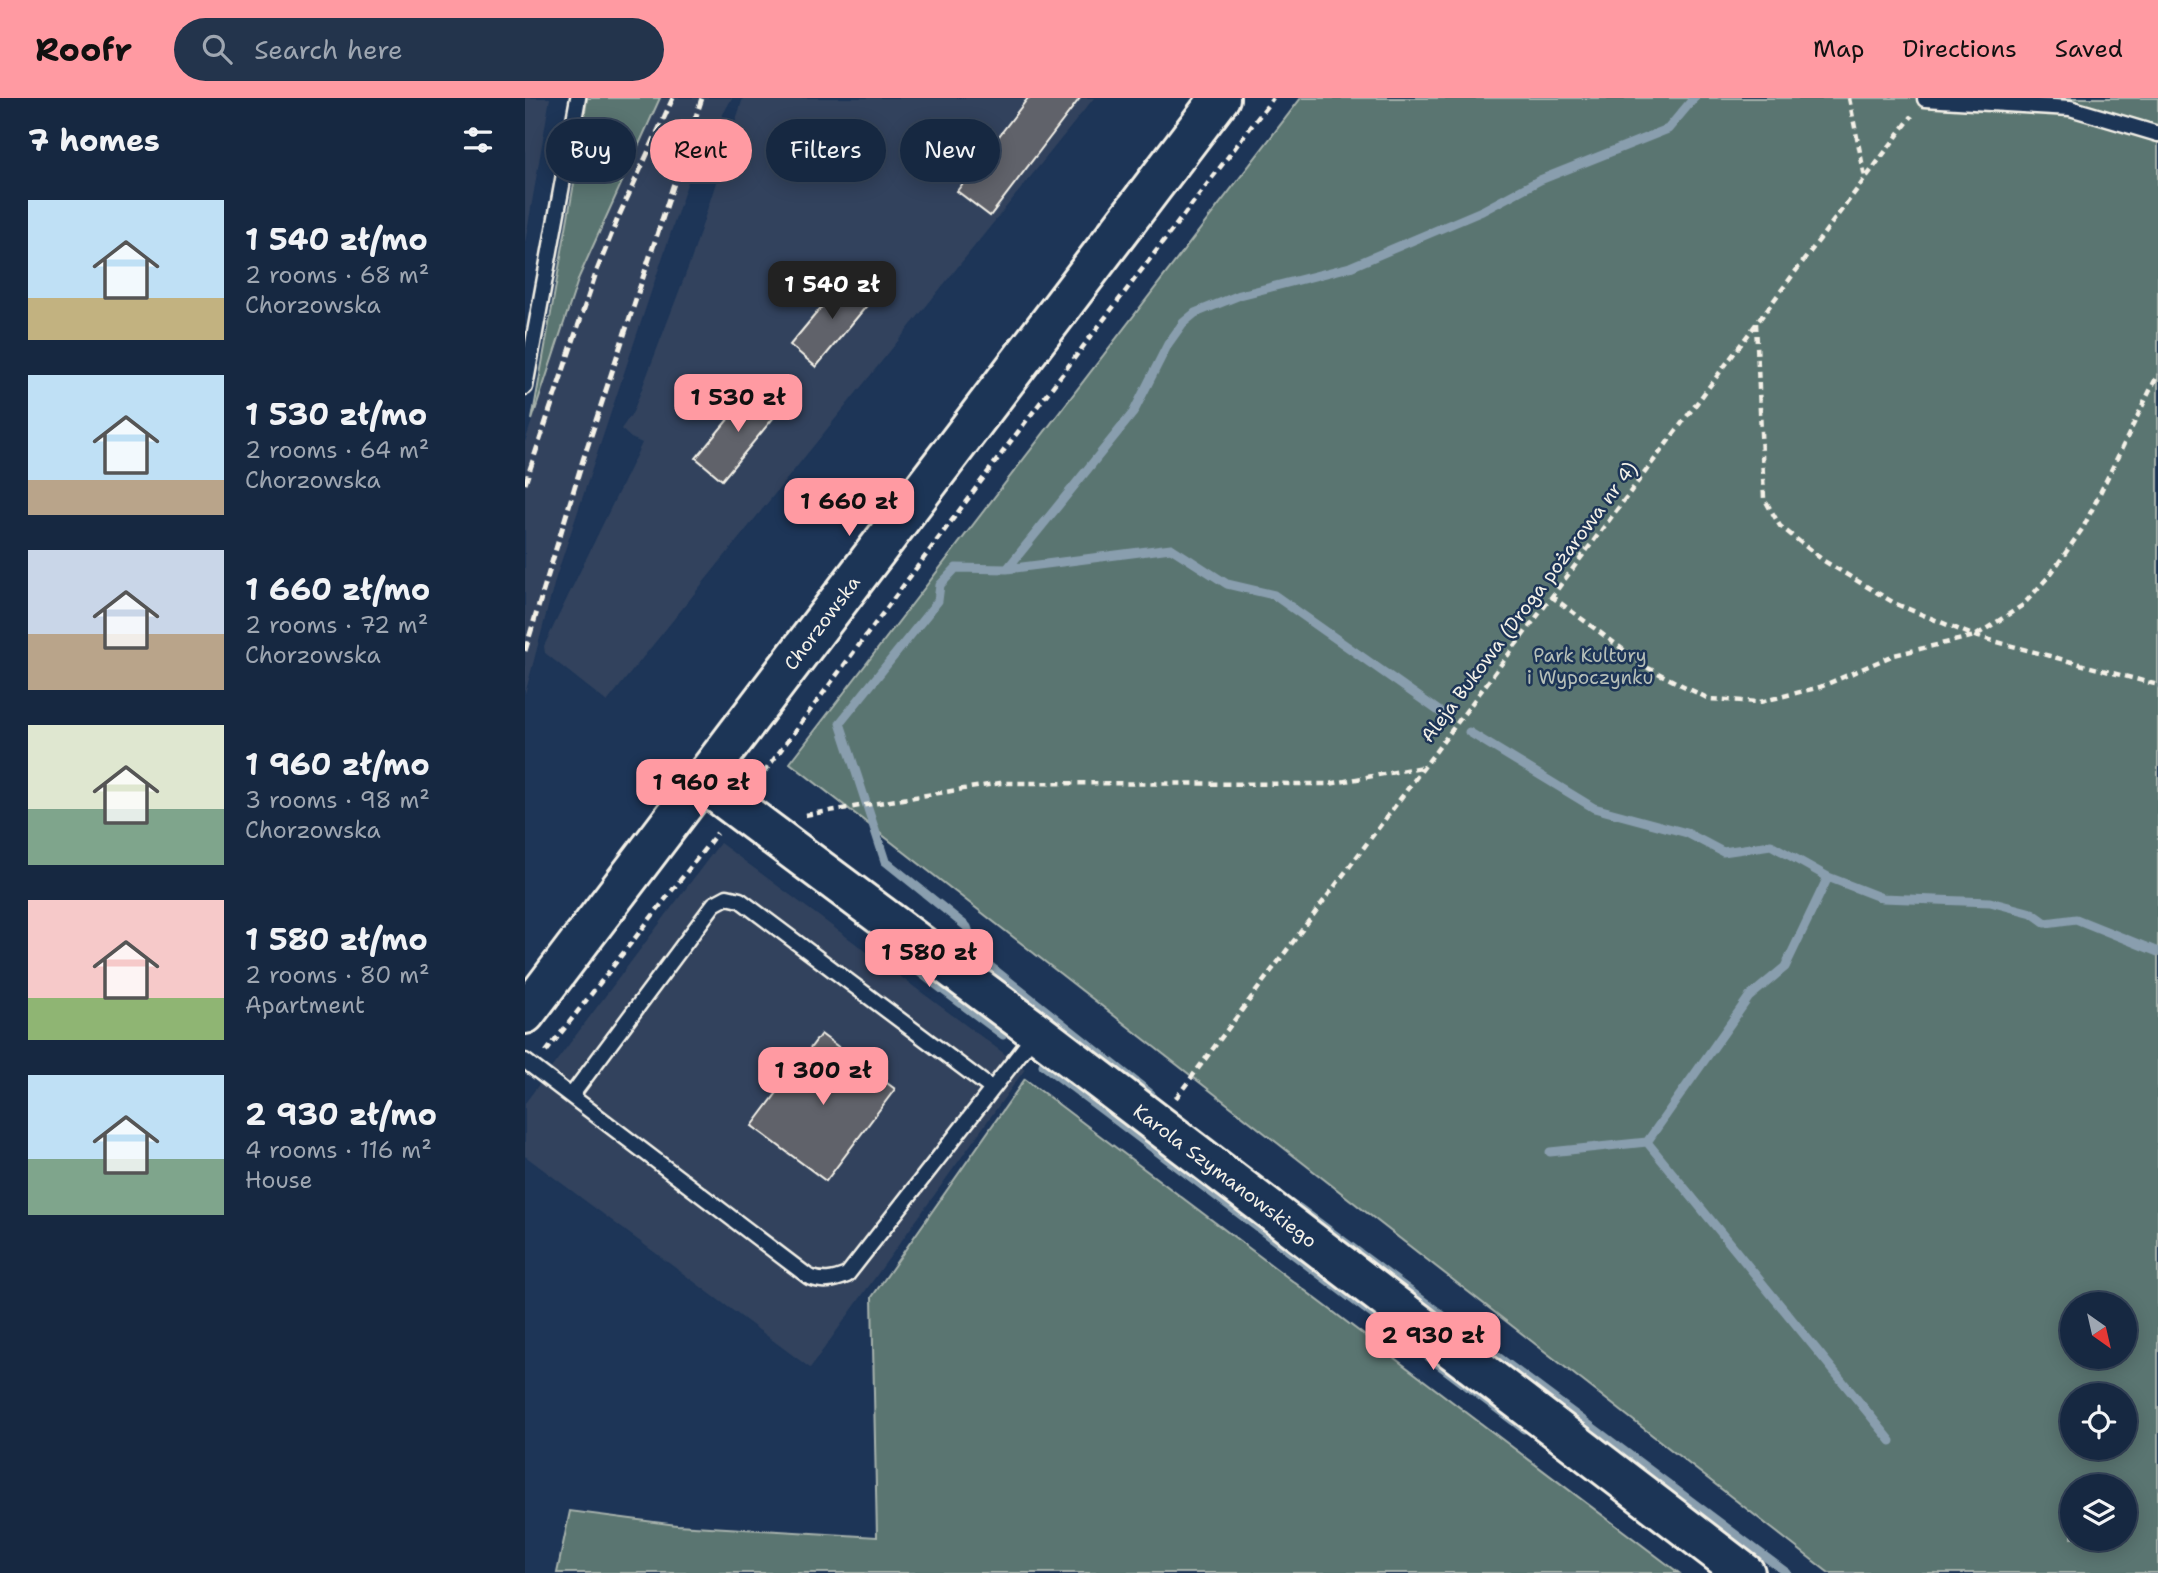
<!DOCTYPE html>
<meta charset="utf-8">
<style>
:root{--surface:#162841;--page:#23344c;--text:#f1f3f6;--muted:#9ea6b1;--line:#35445a;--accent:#ff9aa2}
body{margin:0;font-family:"Shantell Sans",sans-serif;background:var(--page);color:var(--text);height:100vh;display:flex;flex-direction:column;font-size:26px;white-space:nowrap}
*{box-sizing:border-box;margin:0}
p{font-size:23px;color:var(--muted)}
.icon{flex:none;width:38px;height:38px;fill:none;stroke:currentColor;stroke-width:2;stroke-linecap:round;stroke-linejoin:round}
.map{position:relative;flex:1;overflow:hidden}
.details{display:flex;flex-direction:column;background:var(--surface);width:525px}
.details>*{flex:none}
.top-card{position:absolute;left:21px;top:21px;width:665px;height:63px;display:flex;gap:14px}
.needle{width:46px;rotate:146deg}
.controls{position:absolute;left:1535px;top:1194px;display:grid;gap:14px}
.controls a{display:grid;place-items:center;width:77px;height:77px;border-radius:50%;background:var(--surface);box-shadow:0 4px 18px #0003,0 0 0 2px var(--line);font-size:35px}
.price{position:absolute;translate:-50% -60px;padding:0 16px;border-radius:14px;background:var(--accent);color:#111;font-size:23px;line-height:46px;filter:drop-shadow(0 2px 4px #0008)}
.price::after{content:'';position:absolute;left:50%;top:42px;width:21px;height:16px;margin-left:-10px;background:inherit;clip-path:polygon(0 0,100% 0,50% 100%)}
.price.on{background:#222;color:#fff}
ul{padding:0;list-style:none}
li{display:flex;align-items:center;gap:21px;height:175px;padding:0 28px}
li span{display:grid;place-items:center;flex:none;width:196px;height:140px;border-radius:0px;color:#555}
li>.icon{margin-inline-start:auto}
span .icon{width:84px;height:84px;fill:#fffc;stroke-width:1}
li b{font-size:30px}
h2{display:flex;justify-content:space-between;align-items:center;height:84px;padding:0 28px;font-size:30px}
.pill{padding:0 24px;border-radius:32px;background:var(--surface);box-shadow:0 4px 18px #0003,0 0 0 2px var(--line);font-size:24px;line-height:63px}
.pill.on{background:var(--accent);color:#111}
header{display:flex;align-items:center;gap:42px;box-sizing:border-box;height:98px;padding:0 35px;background:var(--accent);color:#111}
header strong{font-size:33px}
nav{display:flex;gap:38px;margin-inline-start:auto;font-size:24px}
.search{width:490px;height:63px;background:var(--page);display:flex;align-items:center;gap:18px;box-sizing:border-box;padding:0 24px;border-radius:38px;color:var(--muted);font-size:26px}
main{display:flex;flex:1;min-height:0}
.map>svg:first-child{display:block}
</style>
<header>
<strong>Roofr</strong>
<div class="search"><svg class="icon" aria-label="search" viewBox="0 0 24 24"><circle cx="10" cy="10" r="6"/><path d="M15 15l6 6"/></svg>Search here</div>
<nav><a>Map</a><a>Directions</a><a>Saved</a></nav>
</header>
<main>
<section class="details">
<h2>7 homes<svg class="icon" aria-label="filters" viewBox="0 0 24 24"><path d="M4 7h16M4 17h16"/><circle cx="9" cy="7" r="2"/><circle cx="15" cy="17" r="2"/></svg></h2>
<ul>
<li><span style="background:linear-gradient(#bfe0f5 70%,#c2b280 0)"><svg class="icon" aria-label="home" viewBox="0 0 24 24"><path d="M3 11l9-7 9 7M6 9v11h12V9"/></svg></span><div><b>1 540 zł/mo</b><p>2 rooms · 68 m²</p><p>Chorzowska</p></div></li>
<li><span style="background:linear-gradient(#bfe0f5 75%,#b9a48a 0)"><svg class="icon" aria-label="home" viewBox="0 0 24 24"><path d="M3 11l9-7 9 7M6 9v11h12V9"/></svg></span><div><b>1 530 zł/mo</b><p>2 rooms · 64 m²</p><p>Chorzowska</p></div></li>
<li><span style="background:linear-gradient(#c9d6e8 60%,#b9a48a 0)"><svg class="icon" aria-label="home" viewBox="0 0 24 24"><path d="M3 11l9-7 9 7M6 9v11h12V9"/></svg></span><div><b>1 660 zł/mo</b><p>2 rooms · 72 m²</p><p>Chorzowska</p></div></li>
<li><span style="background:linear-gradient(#dfe7d0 60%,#7fa58c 0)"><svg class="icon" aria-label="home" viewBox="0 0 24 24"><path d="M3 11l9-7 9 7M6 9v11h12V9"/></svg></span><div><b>1 960 zł/mo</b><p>3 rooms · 98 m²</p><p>Chorzowska</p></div></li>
<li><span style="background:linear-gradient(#f6c9c9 70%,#8fb573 0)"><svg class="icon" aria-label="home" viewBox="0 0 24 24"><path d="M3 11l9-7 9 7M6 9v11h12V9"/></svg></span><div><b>1 580 zł/mo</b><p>2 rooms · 80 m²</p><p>Apartment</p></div></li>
<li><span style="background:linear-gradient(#bfe0f5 60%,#7fa58c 0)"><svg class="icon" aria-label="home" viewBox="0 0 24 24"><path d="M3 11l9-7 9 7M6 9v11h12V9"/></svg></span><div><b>2 930 zł/mo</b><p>4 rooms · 116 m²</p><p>House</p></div></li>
</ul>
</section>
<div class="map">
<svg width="1633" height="1475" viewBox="0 0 1633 1475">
<rect width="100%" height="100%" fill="#1d3557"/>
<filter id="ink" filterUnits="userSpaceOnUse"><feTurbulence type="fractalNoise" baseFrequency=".0143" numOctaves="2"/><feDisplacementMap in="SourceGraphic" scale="14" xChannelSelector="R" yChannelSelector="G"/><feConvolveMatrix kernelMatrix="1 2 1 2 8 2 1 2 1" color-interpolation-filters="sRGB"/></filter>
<g filter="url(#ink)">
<path fill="#31425d" d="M 0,0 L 25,0 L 0,145 Z
M 135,0 L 207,0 L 166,74 L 31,479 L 0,596 L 0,344 L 54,179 Z
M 218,0 L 569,0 L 82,604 L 20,555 L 19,548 L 117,345 L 106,340 L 96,331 L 108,314 L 166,162 Z
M 195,745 L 500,971 L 285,1270 L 0,1058 L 0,1005 Z"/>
<path fill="#5a7471" stroke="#a7b2ac" stroke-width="2" fill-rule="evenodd" d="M 62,0 L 135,0 L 54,179 L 7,322 L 54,57 Z
M 776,0 L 1633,0 L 1633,1475 L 1304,1475 L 265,665 ZM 1547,1206 L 1600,1206 L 1600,1258 L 1547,1258 ZM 1547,1297 L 1600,1297 L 1600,1349 L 1547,1349 ZM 1547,1388 L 1600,1388 L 1600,1440 L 1547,1440 Z
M 500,981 L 1154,1475 L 32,1475 L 45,1413 L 152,1427 L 352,1439 L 347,1199 Z"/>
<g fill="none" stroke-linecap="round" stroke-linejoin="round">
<path stroke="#899eae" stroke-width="9" d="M 482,471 L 608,315 L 643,246 L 658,225 L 670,215 L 715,197 L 825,169 L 957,113 L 1015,82 L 1143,31 L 1169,0
M 944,634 L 1069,710 L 1162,735 L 1198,754 L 1246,747 L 1303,779 L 1357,800 L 1465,804 L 1507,815 L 1521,825 L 1551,821 L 1633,854
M 1303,779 L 1260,869 L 1224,899 L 1122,1044 L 1366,1343
M 357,846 L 478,937
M 518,967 L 999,1331
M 626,996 L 452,858 L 442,829 L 360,763 L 315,625 L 413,503 L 415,487 L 431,470 L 482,471 L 646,450 L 702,486 L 749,497 L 918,616
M 1025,1054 L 1122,1044
M 774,1110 L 1262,1475"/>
</g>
<path fill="#61626b" stroke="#f4f1e8" stroke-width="2" d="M 503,0 L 555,0 L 465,118 L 432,93 Z
M 324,176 L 347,196 L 342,203 L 344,205 L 291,269 L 265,247 Z
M 228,291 L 255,312 L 197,382 L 171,360 Z
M 296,936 L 370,991 L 301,1083 L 227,1028 Z"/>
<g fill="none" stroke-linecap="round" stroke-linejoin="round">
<g stroke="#f4f1e8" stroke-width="19">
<path id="lane" d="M 1400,1 L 1545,10 L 1633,36
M 0,289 L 53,0
M 0,963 L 46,998
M 467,991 L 215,802 L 202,799 L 189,806 L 46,998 L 284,1179 C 298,1184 307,1183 322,1177 L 511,935"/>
</g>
<g stroke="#f4f1e8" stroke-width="44">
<path id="secondary" d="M 177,684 L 512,934 L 1220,1475
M 0,916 L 695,0"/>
</g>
<path stroke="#f4f1e8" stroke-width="4.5" stroke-dasharray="7 5" stroke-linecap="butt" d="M 1324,0 L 1340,79
M 1231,225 L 1239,400 L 1255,428 L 1299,463 L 1371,506 L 1450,538 L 1633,587
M 1026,498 L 1123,570 L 1184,601 L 1235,604 L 1295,589 L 1369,557 L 1450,538 L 1498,507 L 1525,477 L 1558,430 L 1633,276
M 232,684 L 486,343 L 748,0
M 280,717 L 475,685 L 804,686 L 897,669
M 21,954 L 192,735
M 651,1000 L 1387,18"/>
<use href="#lane" stroke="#1d3557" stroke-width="14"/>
<use href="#secondary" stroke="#1d3557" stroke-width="38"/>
<path stroke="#f4f1e8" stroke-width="5" stroke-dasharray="10 5" stroke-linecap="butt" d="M 0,386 L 71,175 L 93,120 L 148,0
M 0,553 L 57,365 L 177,0"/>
</g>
</g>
<g text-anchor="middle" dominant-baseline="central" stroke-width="5" stroke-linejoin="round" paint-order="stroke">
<g font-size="19" fill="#f4f1e8" stroke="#1d3557">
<text transform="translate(1004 504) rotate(-53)">Aleja Bukowa (Droga pożarowa nr 4)</text>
<text transform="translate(297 525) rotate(-53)">Chorzowska</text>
<text transform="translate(700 1078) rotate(37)">Karola Szymanowskiego</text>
</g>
<g font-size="19" fill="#b6bfb8" stroke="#1d3557">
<text x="1065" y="557">Park Kultury<tspan x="1065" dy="22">i Wypoczynku</tspan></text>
</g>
</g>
</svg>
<div class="controls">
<a><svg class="needle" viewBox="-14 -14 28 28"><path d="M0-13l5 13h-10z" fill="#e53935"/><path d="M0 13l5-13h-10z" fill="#9ea6b1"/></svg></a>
<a><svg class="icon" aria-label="locate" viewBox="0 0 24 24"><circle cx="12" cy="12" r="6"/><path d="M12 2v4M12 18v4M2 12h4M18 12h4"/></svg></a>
<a><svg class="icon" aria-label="layers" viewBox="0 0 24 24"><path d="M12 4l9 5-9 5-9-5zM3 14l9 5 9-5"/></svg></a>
</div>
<b class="price on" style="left:307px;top:223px">1 540 zł</b>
<b class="price" style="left:213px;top:336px">1 530 zł</b>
<b class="price" style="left:324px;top:440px">1 660 zł</b>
<b class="price" style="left:176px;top:721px">1 960 zł</b>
<b class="price" style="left:404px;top:891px">1 580 zł</b>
<b class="price" style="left:298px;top:1009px">1 300 zł</b>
<b class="price" style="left:908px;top:1274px">2 930 zł</b>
<div class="top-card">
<a class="pill">Buy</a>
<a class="pill on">Rent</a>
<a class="pill">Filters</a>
<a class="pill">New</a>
</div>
</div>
</main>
